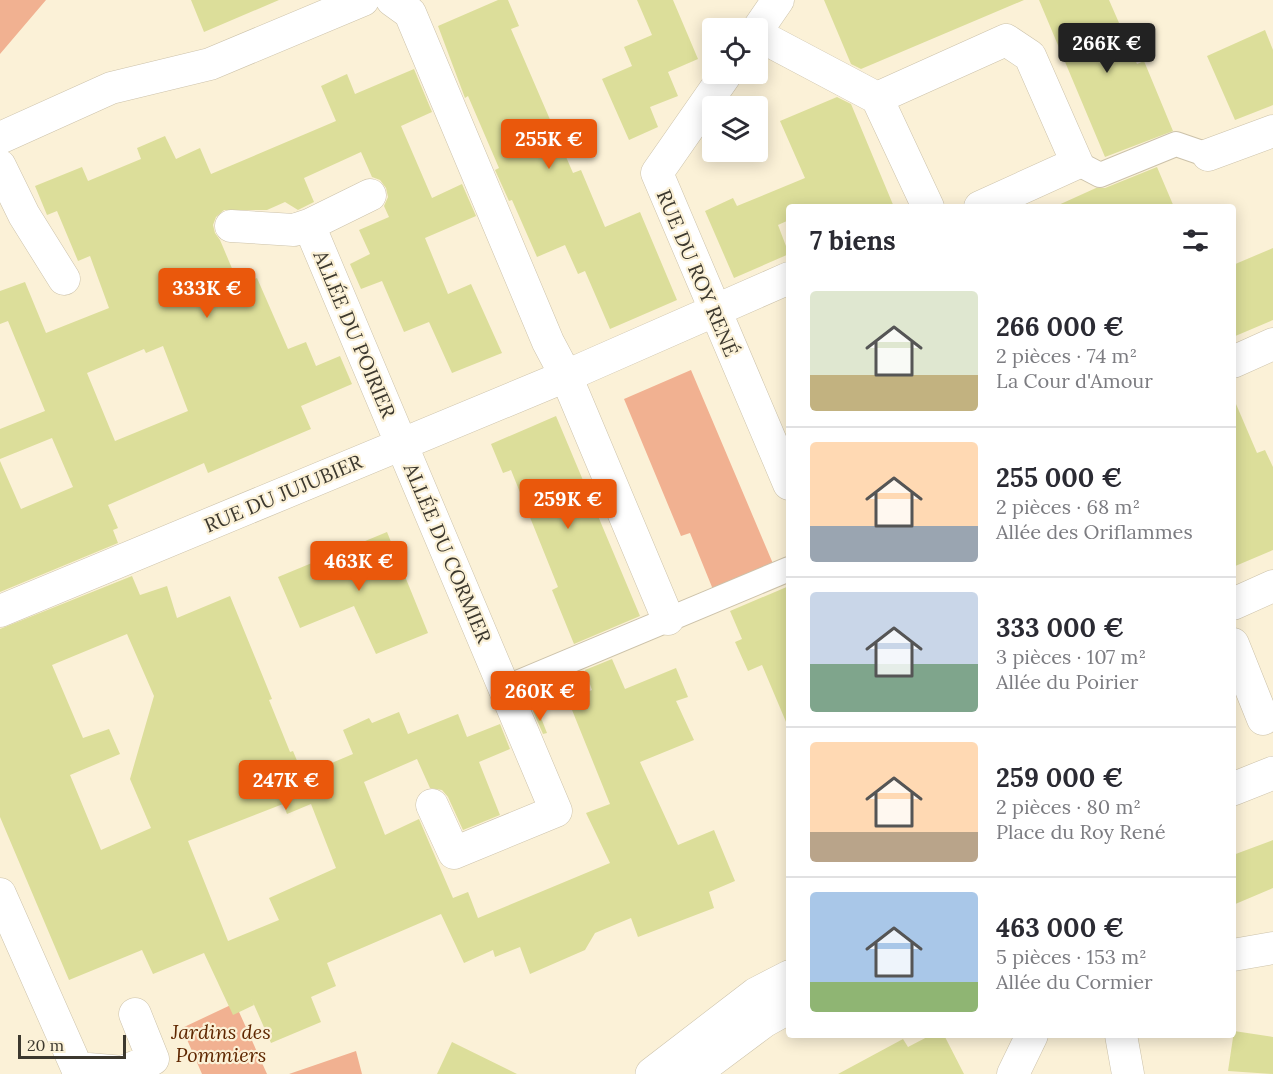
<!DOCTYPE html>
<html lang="fr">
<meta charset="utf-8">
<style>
:root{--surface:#fff;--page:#f7f7f7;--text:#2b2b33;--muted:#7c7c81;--line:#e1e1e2;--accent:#ea580c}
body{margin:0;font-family:Lora,serif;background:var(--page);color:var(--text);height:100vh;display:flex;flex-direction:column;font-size:22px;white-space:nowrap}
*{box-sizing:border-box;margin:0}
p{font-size:20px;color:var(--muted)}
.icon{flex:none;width:33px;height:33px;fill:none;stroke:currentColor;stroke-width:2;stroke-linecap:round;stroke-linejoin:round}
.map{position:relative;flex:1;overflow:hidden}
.side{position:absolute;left:786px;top:204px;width:450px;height:834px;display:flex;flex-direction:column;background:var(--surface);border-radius:6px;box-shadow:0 3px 15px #0003}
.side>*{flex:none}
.controls{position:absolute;left:702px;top:18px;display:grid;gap:12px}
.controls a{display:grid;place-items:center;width:66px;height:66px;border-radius:6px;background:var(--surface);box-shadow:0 3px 15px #0003;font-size:30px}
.scale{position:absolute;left:18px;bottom:15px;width:108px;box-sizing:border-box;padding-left:6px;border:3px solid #3c382e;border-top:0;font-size:16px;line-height:21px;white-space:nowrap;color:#3c382e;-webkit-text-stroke:4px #fbf1d7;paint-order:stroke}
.price{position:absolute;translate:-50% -51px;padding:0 14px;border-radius:6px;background:var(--accent);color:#fff;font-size:20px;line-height:39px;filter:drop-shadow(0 2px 3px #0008)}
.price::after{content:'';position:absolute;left:50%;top:36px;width:18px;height:14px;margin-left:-9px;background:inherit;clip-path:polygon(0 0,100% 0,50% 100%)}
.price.on{background:#222;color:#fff}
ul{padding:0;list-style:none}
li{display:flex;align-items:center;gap:18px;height:150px;padding:0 24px}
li+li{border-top:2px solid var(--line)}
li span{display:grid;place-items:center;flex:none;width:168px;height:120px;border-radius:6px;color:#555}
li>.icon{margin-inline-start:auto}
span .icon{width:72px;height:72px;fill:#fffc;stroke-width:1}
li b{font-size:26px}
h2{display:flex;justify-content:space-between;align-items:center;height:72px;padding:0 24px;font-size:26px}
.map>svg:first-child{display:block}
</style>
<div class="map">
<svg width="1273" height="1074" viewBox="0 0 1273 1074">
<rect width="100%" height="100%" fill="#fbf1d7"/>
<path fill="#f1b191" d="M 0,0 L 46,0 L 0,54 Z
M 691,370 L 774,566 L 714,592 L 690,533 L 681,536 L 624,399 Z
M 235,1003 L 267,1074 L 202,1074 L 182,1028 Z
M 356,1051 L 362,1074 L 289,1074 Z"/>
<path fill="#dcde9a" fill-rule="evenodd" d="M 191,0 L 279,0 L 204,32 Z
M 498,0 L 508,0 L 519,26 L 511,29 L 573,173 L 581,170 L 605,227 L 640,212 L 677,300 L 610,329 L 585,271 L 578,274 L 565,245 L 537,257 L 512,200 L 509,201 L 495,170 L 499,168 L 468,96 L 465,98 L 438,26 Z
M 637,0 L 673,0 L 698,59 L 668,72 L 678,96 L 650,107 L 658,127 L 629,140 L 602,79 L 632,66 L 624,47 L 652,35 Z
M 824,0 L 1024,0 L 861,69 L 851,64 Z
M 1039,0 L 1109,0 L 1137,64 L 1144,61 L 1173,131 L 1105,157 Z
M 1265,30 L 1273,50 L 1273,105 L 1235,120 L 1207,56 Z
M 414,69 L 432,112 L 401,126 L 432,198 L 462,184 L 476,216 L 425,238 L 448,294 L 471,284 L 502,353 L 452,373 L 429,322 L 404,332 L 382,281 L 361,289 L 350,264 L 370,254 L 359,230 L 389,217 L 384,206 L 388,197 L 386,188 L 380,180 L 372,177 L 361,152 L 304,178 L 314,202 L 298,210 L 285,202 L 267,210 L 224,210 L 216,217 L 213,225 L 215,233 L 220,240 L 239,285 L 257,278 L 288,349 L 306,342 L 316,366 L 340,356 L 352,384 L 301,406 L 311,429 L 208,473 L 204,463 L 108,505 L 118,528 L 113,530 L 118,543 L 0,592 L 0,461 L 21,509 L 73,487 L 52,438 L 0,459 L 0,429 L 45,411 L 8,321 L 0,324 L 0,291 L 25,282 L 46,333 L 109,308 L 90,256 L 78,261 L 57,211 L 47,215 L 35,186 L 82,167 L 88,181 L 141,159 L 137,148 L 165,136 L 176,159 L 200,148 L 211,174 L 336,121 L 321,86 L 347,74 L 355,94 ZM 163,346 L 188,411 L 115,441 L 87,373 L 144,349 L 146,353 Z
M 837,97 L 851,104 L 894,207 L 789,207 L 789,220 L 778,225 L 789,254 L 734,278 L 705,211 L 733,198 L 737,206 L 805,178 L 780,121 Z
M 1157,167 L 1174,207 L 1054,207 L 1096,188 L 1105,188 Z
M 1273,248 L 1273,320 L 1233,337 L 1233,265 Z
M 1233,397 L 1257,453 L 1265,450 L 1273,467 L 1273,550 L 1233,567 Z
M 556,416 L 640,616 L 574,644 L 552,590 L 558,587 L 511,470 L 503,473 L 491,444 Z
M 387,532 L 428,633 L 376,654 L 354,606 L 300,628 L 278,577 Z
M 132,576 L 140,595 L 167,586 L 177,618 L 230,596 L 272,699 L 269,700 L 290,752 L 293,751 L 303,775 L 353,754 L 343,730 L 369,718 L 372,723 L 399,712 L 408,734 L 458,714 L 467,737 L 500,724 L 510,749 L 479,762 L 500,815 L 463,830 L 448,797 L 442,790 L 430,788 L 417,759 L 364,782 L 385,835 L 419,819 L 453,898 L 468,892 L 478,918 L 610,863 L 586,813 L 610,804 L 568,700 L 592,690 L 585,670 L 612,659 L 625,689 L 676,668 L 688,697 L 676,701 L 694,740 L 640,762 L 678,845 L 714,830 L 735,881 L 709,892 L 714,908 L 638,937 L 631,918 L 595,933 L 585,950 L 530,974 L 520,947 L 495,957 L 493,950 L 464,963 L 441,914 L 327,963 L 336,986 L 311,997 L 321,1022 L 271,1043 L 251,998 L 254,1005 L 233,1015 L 204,953 L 153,974 L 142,950 L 69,980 L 0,817 L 0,629 ZM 127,634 L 154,696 L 130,779 L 151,828 L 101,850 L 70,775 L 120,754 L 109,729 L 83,738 L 52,665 ZM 283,804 L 287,814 L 311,804 L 336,868 L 269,898 L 279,920 L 228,941 L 188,841 Z
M 789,586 L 789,729 L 762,665 L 748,671 L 735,642 L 742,639 L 730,611 Z
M 538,710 L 547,733 L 543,734 L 533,711 Z
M 1273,840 L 1273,888 L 1233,905 L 1233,855 Z
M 1234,1031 L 1273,1037 L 1273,1074 L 1228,1071 Z
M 931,1035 L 944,1035 L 964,1074 L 838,1074 L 903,1039 L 908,1047 Z
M 452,1042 L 517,1074 L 437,1074 Z"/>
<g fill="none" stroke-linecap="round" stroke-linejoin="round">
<g stroke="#ccc2aa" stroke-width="26">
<path id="pedestrian" d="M 1077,163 L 1100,175 L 1176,144 L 1208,155
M 505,688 L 789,569"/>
</g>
<g stroke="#ccc2aa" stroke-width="33">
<path id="minor" d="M 758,29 L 778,0
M 758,35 L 877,98
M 726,74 L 657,173 L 789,484
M 0,138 L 111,88 L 210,64 L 363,0
M 1208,155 L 1273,131
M 0,166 L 24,215 L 64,279
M 928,207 L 877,98 L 1006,40 L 1030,56 L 1077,163 L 980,207
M 309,225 L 370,195
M 231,226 L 294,230 L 309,225 L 556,811 L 454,853 L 432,805
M 1233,362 L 1273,344
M 1233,604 L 1273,586
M 0,611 L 566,376 L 548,342 L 410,13 L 392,0
M 668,619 L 566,376 L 789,278
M 1233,644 L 1263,719
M 0,894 L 77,1068 L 123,1072 L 153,1059 L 135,1014
M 1233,955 L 1273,948
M 1121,1035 L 1128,1074
M 1013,1074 L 1032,1035"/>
</g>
<g stroke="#ccc2aa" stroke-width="34">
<path id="tertiary" d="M 1233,789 L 1273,773
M 652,1074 L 756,994 L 789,977
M 693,1074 L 764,1021 L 789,1007"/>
</g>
<use href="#pedestrian" stroke="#fff" stroke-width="24"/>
<use href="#minor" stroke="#fff" stroke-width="32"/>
<use href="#tertiary" stroke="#fff" stroke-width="33"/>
</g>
<g text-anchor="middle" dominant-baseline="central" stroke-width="4.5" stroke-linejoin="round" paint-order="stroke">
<g font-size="20" fill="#3c382e" stroke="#fbf1d7">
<text transform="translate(698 273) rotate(67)">RUE DU ROY RENÉ</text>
<text transform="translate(355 334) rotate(67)">ALLÉE DU POIRIER</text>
<text transform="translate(283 493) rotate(-23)">RUE DU JUJUBIER</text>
<text transform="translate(448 553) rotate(67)">ALLÉE DU CORMIER</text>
</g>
<g font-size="20" font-style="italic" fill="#5f2701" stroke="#fbf1d7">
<text x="221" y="1031">Jardins des<tspan x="221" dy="23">Pommiers</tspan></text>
</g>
</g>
</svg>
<div class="controls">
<a><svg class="icon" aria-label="locate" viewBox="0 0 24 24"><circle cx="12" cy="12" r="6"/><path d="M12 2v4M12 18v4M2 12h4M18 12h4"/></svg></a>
<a><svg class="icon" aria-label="layers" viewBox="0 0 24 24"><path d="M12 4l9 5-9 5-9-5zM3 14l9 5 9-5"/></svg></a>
</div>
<div class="scale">20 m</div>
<b class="price on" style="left:1107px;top:74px">266K €</b>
<b class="price" style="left:549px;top:170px">255K €</b>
<b class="price" style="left:207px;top:319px">333K €</b>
<b class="price" style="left:568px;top:530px">259K €</b>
<b class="price" style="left:359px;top:592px">463K €</b>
<b class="price" style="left:540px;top:722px">260K €</b>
<b class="price" style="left:286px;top:811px">247K €</b>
<section class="side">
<h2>7 biens<svg class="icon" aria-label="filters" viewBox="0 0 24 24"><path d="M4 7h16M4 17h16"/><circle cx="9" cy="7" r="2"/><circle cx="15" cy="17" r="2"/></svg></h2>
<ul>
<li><span style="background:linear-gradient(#dfe7d0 70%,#c2b280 0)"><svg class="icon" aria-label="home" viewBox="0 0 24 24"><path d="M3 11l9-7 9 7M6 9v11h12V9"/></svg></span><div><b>266 000 €</b><p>2 pièces · 74 m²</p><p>La Cour d'Amour</p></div></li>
<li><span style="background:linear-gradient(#ffd9b3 70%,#9aa5b1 0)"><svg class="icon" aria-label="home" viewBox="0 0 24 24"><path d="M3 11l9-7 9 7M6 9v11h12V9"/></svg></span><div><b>255 000 €</b><p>2 pièces · 68 m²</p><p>Allée des Oriflammes</p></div></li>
<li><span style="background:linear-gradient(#c9d6e8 60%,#7fa58c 0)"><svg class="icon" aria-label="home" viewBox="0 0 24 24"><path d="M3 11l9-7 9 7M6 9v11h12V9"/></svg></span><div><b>333 000 €</b><p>3 pièces · 107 m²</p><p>Allée du Poirier</p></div></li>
<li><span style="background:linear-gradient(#ffd9b3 75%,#b9a48a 0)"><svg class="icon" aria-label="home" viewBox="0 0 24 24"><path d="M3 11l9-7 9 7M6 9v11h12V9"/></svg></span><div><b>259 000 €</b><p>2 pièces · 80 m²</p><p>Place du Roy René</p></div></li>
<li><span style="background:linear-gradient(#a9c7e8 75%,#8fb573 0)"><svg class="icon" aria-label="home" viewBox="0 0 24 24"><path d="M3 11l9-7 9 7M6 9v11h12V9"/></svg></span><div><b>463 000 €</b><p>5 pièces · 153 m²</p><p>Allée du Cormier</p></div></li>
</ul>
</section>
</div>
